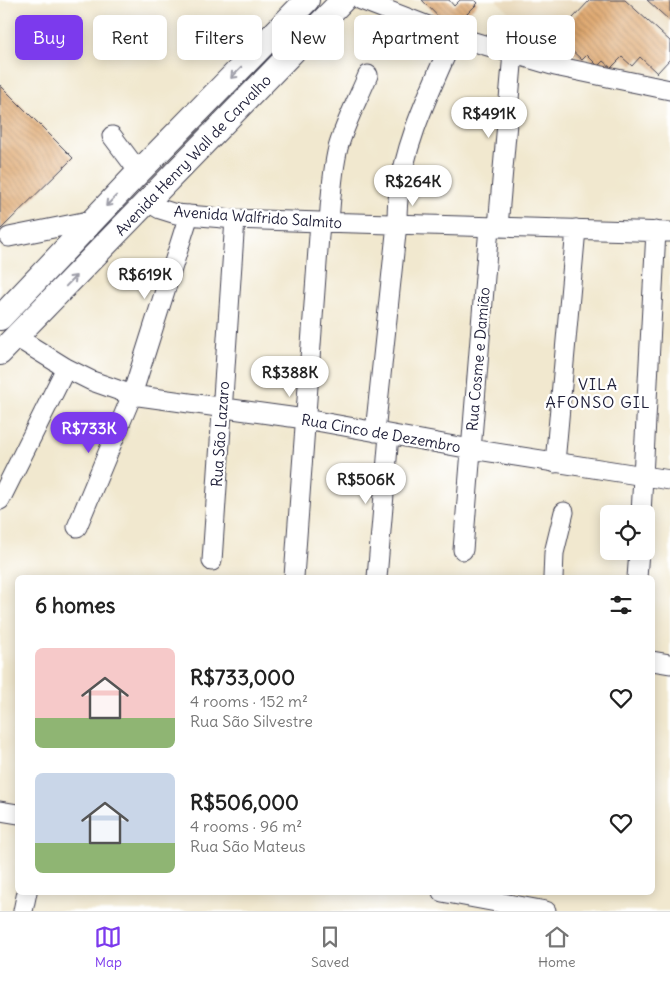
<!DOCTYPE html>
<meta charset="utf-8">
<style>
:root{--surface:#fff;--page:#f6f6f6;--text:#222;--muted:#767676;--line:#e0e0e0;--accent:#7c3aed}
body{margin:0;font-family:Delius,sans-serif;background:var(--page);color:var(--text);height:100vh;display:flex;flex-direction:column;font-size:19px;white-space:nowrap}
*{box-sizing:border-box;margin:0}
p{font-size:16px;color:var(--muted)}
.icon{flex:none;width:28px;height:28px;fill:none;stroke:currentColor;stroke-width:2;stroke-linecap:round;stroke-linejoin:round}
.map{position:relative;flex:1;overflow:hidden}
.details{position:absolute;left:15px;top:575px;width:640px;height:320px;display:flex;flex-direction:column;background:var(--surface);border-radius:8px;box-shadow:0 2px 12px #0003}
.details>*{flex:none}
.hud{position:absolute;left:15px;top:15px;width:640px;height:45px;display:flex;gap:10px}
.fabs{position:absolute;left:600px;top:505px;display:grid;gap:10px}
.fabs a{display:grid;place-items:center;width:55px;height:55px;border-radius:8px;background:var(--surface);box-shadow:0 2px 12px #0003;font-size:25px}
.price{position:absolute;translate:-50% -42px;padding:0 11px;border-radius:18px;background:#fff;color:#222;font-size:16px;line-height:32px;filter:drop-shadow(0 1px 2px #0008)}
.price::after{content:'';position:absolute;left:50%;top:30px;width:15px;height:11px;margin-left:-8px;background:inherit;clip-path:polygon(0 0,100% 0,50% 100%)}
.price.active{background:var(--accent);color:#fff}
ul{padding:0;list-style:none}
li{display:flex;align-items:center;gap:15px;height:125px;padding:0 20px}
li span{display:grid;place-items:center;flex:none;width:140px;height:100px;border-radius:8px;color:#555}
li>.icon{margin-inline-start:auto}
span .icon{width:60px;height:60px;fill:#fffc;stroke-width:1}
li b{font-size:21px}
h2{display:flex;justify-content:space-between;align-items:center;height:60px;padding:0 20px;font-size:21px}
.chip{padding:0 18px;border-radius:8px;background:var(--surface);box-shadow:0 2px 12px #0003;font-size:18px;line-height:45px}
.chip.active{background:var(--accent);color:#fff}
.tab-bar{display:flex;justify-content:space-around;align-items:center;height:70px;border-top:1px solid var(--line);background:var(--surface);font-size:14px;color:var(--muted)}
.tab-bar a{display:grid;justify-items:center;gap:2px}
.tab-bar .active{color:var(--accent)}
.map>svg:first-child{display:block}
</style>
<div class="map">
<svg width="670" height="911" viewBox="0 0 670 911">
<defs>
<pattern id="building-back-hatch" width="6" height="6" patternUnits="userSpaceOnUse" patternTransform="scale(1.25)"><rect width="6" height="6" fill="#dea66c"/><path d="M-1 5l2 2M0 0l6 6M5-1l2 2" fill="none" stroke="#b4875a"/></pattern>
</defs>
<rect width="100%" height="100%" fill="#fff"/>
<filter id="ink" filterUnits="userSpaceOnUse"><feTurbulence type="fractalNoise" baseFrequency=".02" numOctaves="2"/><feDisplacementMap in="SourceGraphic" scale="10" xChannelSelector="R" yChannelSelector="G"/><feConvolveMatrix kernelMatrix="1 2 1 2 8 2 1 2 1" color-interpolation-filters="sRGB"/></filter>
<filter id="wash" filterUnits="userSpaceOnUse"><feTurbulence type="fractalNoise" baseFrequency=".0096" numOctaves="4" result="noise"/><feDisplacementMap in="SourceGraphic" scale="20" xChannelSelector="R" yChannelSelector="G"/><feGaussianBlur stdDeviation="1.12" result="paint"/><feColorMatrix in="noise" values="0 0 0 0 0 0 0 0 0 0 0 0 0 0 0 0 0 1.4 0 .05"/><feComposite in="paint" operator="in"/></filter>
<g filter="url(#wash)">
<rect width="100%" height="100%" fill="#f1e8cf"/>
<path fill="#e9d9ba" d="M 496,0 L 670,0 L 670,64 L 652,83 L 558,60 Z"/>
<g id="blocks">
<path fill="url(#building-back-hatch)" d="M 422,0 L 449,0 L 454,6 L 460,0 L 475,0 L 478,3 L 451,30 Z
M 590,0 L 625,0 L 670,41 L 670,59 L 657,73 L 640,57 L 632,66 L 622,57 L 611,68 L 603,61 L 598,66 L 587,55 L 582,60 L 556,36 Z
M 647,0 L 670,0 L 670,21 Z
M 0,85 L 73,158 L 0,230 Z"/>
</g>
</g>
<g filter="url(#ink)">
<use href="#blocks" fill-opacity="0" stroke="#414051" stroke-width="1"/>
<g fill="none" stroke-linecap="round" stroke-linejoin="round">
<g stroke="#414051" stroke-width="21">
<path id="minor" d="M 361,0 L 454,36 L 555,66 L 670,90
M 112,136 L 139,172
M 148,202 L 160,209 L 176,214 L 235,219 L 320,222 L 670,232
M 329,222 C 331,198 332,172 338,148 C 345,123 358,99 368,75
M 498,227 L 513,53
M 9,237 L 93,220
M 16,337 L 66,368 L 92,381 L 132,395 L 305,419 L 471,449 L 670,480
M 375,432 L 397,224 C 397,216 397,208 398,200 C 404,142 431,89 454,36
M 555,463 L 576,229
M 0,500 L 66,368
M 641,514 L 656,231
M 77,527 L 132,395 L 189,215
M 463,550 L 489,227
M 212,561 L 235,219
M 294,577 L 320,222
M 377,578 L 389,435
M 553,578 L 554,553 L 564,512
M 637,578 L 639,551
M 652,661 L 670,664
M 0,811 L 18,814
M 442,892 L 546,911
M 23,911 L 27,892"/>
</g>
<g stroke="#414051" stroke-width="26">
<path id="major" d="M 0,318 L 134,177 L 307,0
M 0,353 L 343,0"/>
</g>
<use href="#minor" stroke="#fff" stroke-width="19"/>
<use href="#major" stroke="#fff" stroke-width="24"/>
</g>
<defs><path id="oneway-shaft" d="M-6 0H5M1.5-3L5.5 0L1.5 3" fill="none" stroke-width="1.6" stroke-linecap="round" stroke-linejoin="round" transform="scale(1.25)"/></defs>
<g stroke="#9c9ca7">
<use href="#oneway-shaft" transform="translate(236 73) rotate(134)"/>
<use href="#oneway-shaft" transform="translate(111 201) rotate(134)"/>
<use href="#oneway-shaft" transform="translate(71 281) rotate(-46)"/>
</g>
</g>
<g text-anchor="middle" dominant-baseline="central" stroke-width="4.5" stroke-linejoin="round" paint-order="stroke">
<g font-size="15" fill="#22223b" stroke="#fff">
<text transform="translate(193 155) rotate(-46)">Avenida Henry Wall de Carvalho</text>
<text transform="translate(258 217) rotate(4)">Avenida Walfrido Salmito</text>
<text transform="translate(478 359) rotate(-85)">Rua Cosme e Damião</text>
<text transform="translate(381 433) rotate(10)">Rua Cinco de Dezembro</text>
<text transform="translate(220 434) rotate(-86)">Rua São Lazaro</text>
</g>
<g font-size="16" letter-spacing="1" fill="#22223b" stroke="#fff">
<text x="598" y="384">VILA<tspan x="598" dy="18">AFONSO GIL</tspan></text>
</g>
</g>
</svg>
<div class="fabs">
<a><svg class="icon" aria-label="locate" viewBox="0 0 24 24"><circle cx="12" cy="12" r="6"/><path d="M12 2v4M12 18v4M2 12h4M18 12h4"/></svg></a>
</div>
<b class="price" style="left:489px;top:139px">R$491K</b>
<b class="price" style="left:413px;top:207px">R$264K</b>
<b class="price" style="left:145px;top:300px">R$619K</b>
<b class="price" style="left:290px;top:398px">R$388K</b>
<b class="price active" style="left:89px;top:454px">R$733K</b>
<b class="price" style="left:366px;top:505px">R$506K</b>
<div class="hud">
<a class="chip active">Buy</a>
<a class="chip">Rent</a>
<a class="chip">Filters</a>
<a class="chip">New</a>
<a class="chip">Apartment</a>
<a class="chip">House</a>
</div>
<section class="details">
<h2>6 homes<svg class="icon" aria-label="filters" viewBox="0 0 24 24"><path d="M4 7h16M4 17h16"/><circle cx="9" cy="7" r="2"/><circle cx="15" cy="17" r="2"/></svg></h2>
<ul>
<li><span style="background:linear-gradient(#f6c9c9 70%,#8fb573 0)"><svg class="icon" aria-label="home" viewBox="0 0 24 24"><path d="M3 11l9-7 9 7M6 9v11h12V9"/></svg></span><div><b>R$733,000</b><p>4 rooms · 152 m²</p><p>Rua São Silvestre</p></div><svg class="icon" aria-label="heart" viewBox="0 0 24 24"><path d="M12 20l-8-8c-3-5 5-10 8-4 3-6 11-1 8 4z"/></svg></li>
<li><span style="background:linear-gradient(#c9d6e8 70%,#8fb573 0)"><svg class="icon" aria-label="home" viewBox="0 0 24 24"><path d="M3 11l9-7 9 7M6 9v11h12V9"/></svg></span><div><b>R$506,000</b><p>4 rooms · 96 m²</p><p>Rua São Mateus</p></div><svg class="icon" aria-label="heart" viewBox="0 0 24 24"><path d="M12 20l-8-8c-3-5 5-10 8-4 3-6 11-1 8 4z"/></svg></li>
</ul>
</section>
</div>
<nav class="tab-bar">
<a class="active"><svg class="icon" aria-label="map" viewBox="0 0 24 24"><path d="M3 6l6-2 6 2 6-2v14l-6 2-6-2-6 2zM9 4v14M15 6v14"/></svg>Map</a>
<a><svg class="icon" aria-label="saved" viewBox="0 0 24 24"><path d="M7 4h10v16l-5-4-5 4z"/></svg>Saved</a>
<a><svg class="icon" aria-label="home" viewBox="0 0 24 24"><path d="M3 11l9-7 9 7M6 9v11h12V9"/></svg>Home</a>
</nav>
